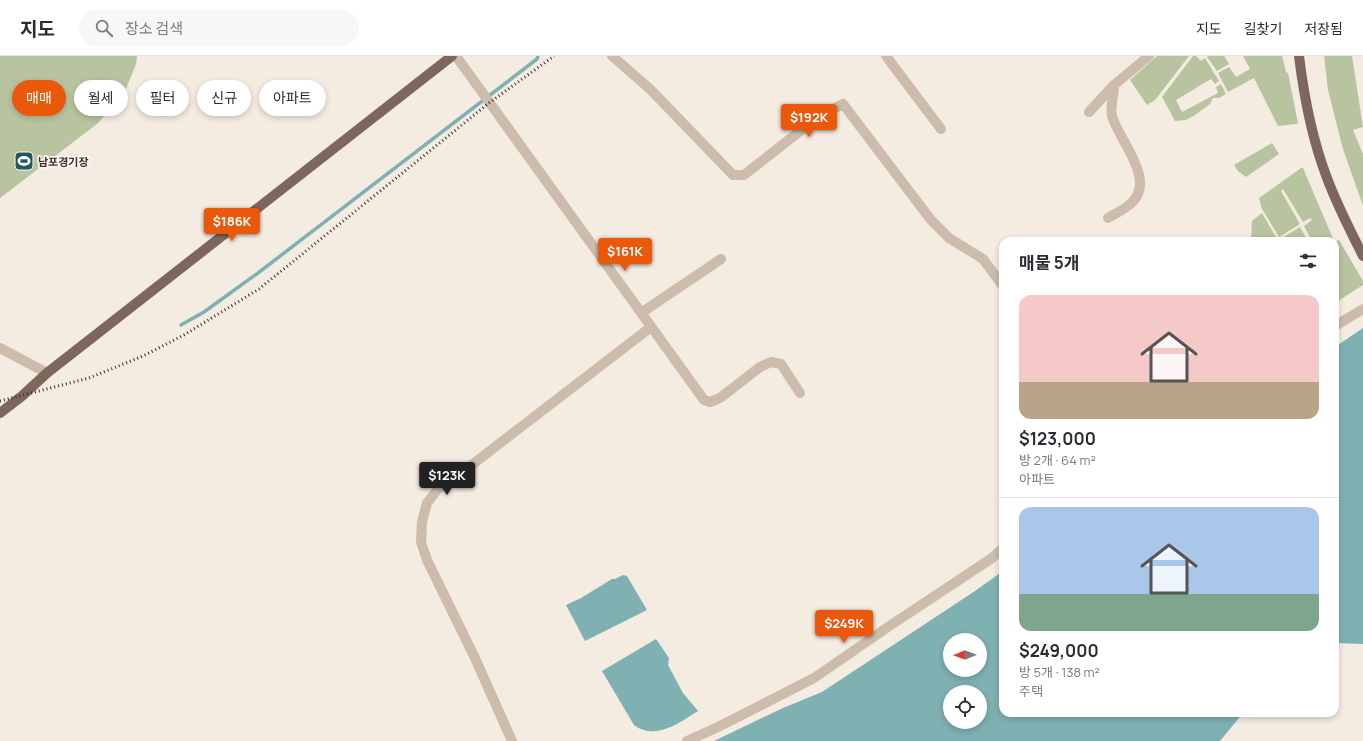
<!DOCTYPE html>
<html lang="ko">
<meta charset="utf-8">
<style>
:root{--surface:#fff;--page:#f7f7f7;--text:#2b2b33;--muted:#7c7c81;--line:#e1e1e2;--accent:#ea580c}
body{margin:0;font-family:Manrope,"Noto Sans KR",sans-serif;background:var(--page);color:var(--text);height:100vh;display:flex;flex-direction:column;font-size:15px;white-space:nowrap}
*{box-sizing:border-box;margin:0}
p{font-size:13px;color:var(--muted)}
.icon{flex:none;width:22px;height:22px;fill:none;stroke:currentColor;stroke-width:2;stroke-linecap:round;stroke-linejoin:round}
.map{position:relative;flex:1;overflow:hidden}
.side{position:absolute;left:999px;top:181px;width:340px;height:480px;display:flex;flex-direction:column;background:var(--surface);border-radius:12px;box-shadow:0 2px 6px #0003}
.side>*{flex:none}
.top-card{position:absolute;left:12px;top:24px;width:380px;height:36px;display:flex;gap:8px}
.needle{width:26px;rotate:269deg}
.fabs{position:absolute;left:943px;top:577px;display:grid;gap:8px}
.fabs a{display:grid;place-items:center;width:44px;height:44px;border-radius:50%;background:var(--surface);box-shadow:0 2px 6px #0003;font-size:20px}
.price{position:absolute;translate:-50% -34px;padding:0 9px;border-radius:4px;background:var(--accent);color:#fff;font-size:13px;line-height:26px;filter:drop-shadow(0 1px 2px #0008)}
.price::after{content:'';position:absolute;left:50%;top:24px;width:12px;height:9px;margin-left:-6px;background:inherit;clip-path:polygon(0 0,100% 0,50% 100%)}
.price.selected{background:#222;color:#fff}
ul{padding:0;list-style:none}
li{display:grid;align-content:center;gap:8px;height:212px;padding:0 20px}
li+li{border-top:1px solid var(--line)}
li span{display:grid;place-items:center;height:124px;border-radius:12px;color:#555}
li>.icon{margin-inline-start:auto}
span .icon{width:72px;height:72px;fill:#fffc;stroke-width:1}
li b{font-size:17px}
h2{display:flex;justify-content:space-between;align-items:center;height:48px;padding:0 20px;font-size:17px}
.chip{padding:0 14px;border-radius:18px;background:var(--surface);box-shadow:0 2px 6px #0003;font-size:14px;line-height:36px}
.chip.selected{background:var(--accent);color:#fff}
header{display:flex;align-items:center;gap:24px;box-sizing:border-box;height:56px;padding:0 20px;background:var(--surface);border-bottom:1px solid var(--line)}
header strong{font-size:19px}
nav{display:flex;gap:22px;margin-inline-start:auto;font-size:14px}
.search{width:280px;height:36px;background:var(--page);display:flex;align-items:center;gap:10px;box-sizing:border-box;padding:0 14px;border-radius:22px;color:var(--muted);font-size:15px}
.map>svg:first-child{display:block}
</style>
<header>
<strong>지도</strong>
<div class="search"><svg class="icon" aria-label="search" viewBox="0 0 24 24"><circle cx="10" cy="10" r="6"/><path d="M15 15l6 6"/></svg>장소 검색</div>
<nav><a>지도</a><a>길찾기</a><a>저장됨</a></nav>
</header>
<div class="map">
<svg width="1363" height="685" viewBox="0 0 1363 685">
<rect width="100%" height="100%" fill="#f4ebe1"/>
<path fill="#b8c4a0" d="M 0,0 L 137,0 L 136,8 L 124,38 L 97,68 L 0,142 Z
M 1157,0 L 1189,0 L 1155,44 L 1147,49 L 1130,24 Z
M 1193,0 L 1196,0 L 1201,5 L 1205,2 L 1219,25 L 1215,28 L 1211,23 L 1176,44 L 1182,56 L 1218,37 L 1216,31 L 1221,28 L 1226,38 L 1219,42 L 1213,42 L 1210,48 L 1195,59 L 1186,64 L 1175,65 L 1162,41 Z
M 1208,0 L 1224,0 L 1229,8 L 1217,15 L 1207,1 Z
M 1243,0 L 1282,0 L 1286,16 L 1288,17 L 1298,67 L 1296,68 L 1278,70 L 1254,22 L 1228,36 L 1218,17 L 1229,11 L 1236,21 L 1250,13 Z
M 1324,0 L 1352,0 L 1363,71 L 1353,74 L 1363,98 L 1363,150 L 1343,93 L 1328,34 Z
M 1272,87 L 1279,98 L 1246,121 L 1238,115 L 1234,109 Z
M 1301,112 L 1303,112 L 1334,185 L 1312,185 L 1304,170 L 1312,164 L 1310,162 L 1303,166 L 1283,133 L 1281,135 L 1300,168 L 1279,181 L 1262,153 L 1259,142 Z
M 1262,157 L 1276,181 L 1269,185 L 1251,185 L 1252,165 Z
M 1300,171 L 1308,185 L 1281,185 L 1280,183 Z
M 1339,184 L 1363,225 L 1363,229 L 1335,247 L 1335,186 Z"/>
<path fill="#7fb0b2" fill-rule="evenodd" d="M 1363,272 L 1363,588 L 1335,587 L 1335,291 Z
M 1003,515 L 1003,657 L 1243,657 L 1220,685 L 714,685 L 783,652 L 822,636 L 975,535 ZM 950,584 L 980,584 L 980,614 L 950,614 ZM 950,636 L 980,636 L 980,666 L 950,666 Z
M 623,519 L 627,520 L 647,554 L 585,585 L 566,549 L 581,542 L 612,523 L 615,523 Z
M 656,583 L 669,602 L 668,609 L 683,637 L 698,655 C 679,667 655,685 634,669 L 602,615 Z"/>
<g fill="none" stroke-linecap="round" stroke-linejoin="round">
<path stroke="#7fb0b2" stroke-width="3.5" d="M 181,269 L 204,256 L 258,217 L 537,3 L 538,0"/>
<path stroke="#cdbbac" stroke-width="10" d="M 456,0 L 704,344 L 710,346 L 720,342 L 760,311 L 771,306 L 781,308 L 800,337
M 612,0 L 650,33 L 733,119 L 744,119 L 818,61 L 843,48 L 931,164 L 949,182 L 983,203 L 1003,230
M 886,0 L 941,73
M 1089,56 L 1114,29 L 1149,0
M 1108,162 C 1115,158 1123,154 1129,149 C 1159,126 1119,85 1112,60 C 1110,53 1114,37 1114,29
M 641,257 L 721,203
M 1335,270 L 1363,253
M 0,292 L 47,317
M 512,685 L 474,600 L 427,504 L 421,486 L 422,466 L 427,447 L 438,433 L 469,411 L 651,271
M 687,685 L 718,671 L 814,622 L 888,571 L 992,502 L 1003,492"/>
<path stroke="#7d675c" stroke-width="10" d="M 1299,0 C 1304,41 1312,83 1327,122 C 1337,149 1350,174 1363,200
M 0,357 L 22,340 L 47,317 L 452,0"/>
<path stroke="#3b302b" stroke-width="3" stroke-dasharray="1 3" stroke-linecap="butt" d="M 0,345 L 89,322 L 143,300 L 184,279 L 259,233 L 489,47 L 554,0"/>
</g>
<defs>
<g id="stadium-square" transform="scale(1)"><rect x="-9" y="-9" width="18" height="18" rx="4" fill="#1f5a5e" stroke="#fbf5ee"/><path d="M0-5a6.5 5 0 1 0 0 10a6.5 5 0 1 0 0-10ZM-3.5-1.8h7v3.6h-7Z" fill="#fff"/></g>
</defs>
<g fill-rule="evenodd">
<use href="#stadium-square" x="24" y="105"/>
</g>
<g text-anchor="middle" dominant-baseline="central" stroke-width="3.5" stroke-linejoin="round" paint-order="stroke">
<g font-size="11" font-weight="bold" fill="#3b302b" stroke="#fbf5ee" text-anchor="start">
<text x="38" y="105">남포경기장</text>
</g>
</g>
</svg>
<div class="fabs">
<a><svg class="needle" viewBox="-14 -14 28 28"><path d="M0-13l5 13h-10z" fill="#e53935"/><path d="M0 13l5-13h-10z" fill="#7c7c81"/></svg></a>
<a><svg class="icon" aria-label="locate" viewBox="0 0 24 24"><circle cx="12" cy="12" r="6"/><path d="M12 2v4M12 18v4M2 12h4M18 12h4"/></svg></a>
</div>
<b class="price" style="left:809px;top:82px">$192K</b>
<b class="price" style="left:232px;top:186px">$186K</b>
<b class="price" style="left:625px;top:216px">$161K</b>
<b class="price selected" style="left:447px;top:440px">$123K</b>
<b class="price" style="left:844px;top:588px">$249K</b>
<div class="top-card">
<a class="chip selected">매매</a>
<a class="chip">월세</a>
<a class="chip">필터</a>
<a class="chip">신규</a>
<a class="chip">아파트</a>
</div>
<section class="side">
<h2>매물 5개<svg class="icon" aria-label="filters" viewBox="0 0 24 24"><path d="M4 7h16M4 17h16"/><circle cx="9" cy="7" r="2"/><circle cx="15" cy="17" r="2"/></svg></h2>
<ul>
<li><span style="background:linear-gradient(#f6c9c9 70%,#b9a48a 0)"><svg class="icon" aria-label="home" viewBox="0 0 24 24"><path d="M3 11l9-7 9 7M6 9v11h12V9"/></svg></span><div><b>$123,000</b><p>방 2개 · 64 m²</p><p>아파트</p></div></li>
<li><span style="background:linear-gradient(#a9c7e8 70%,#7fa58c 0)"><svg class="icon" aria-label="home" viewBox="0 0 24 24"><path d="M3 11l9-7 9 7M6 9v11h12V9"/></svg></span><div><b>$249,000</b><p>방 5개 · 138 m²</p><p>주택</p></div></li>
</ul>
</section>
</div>
